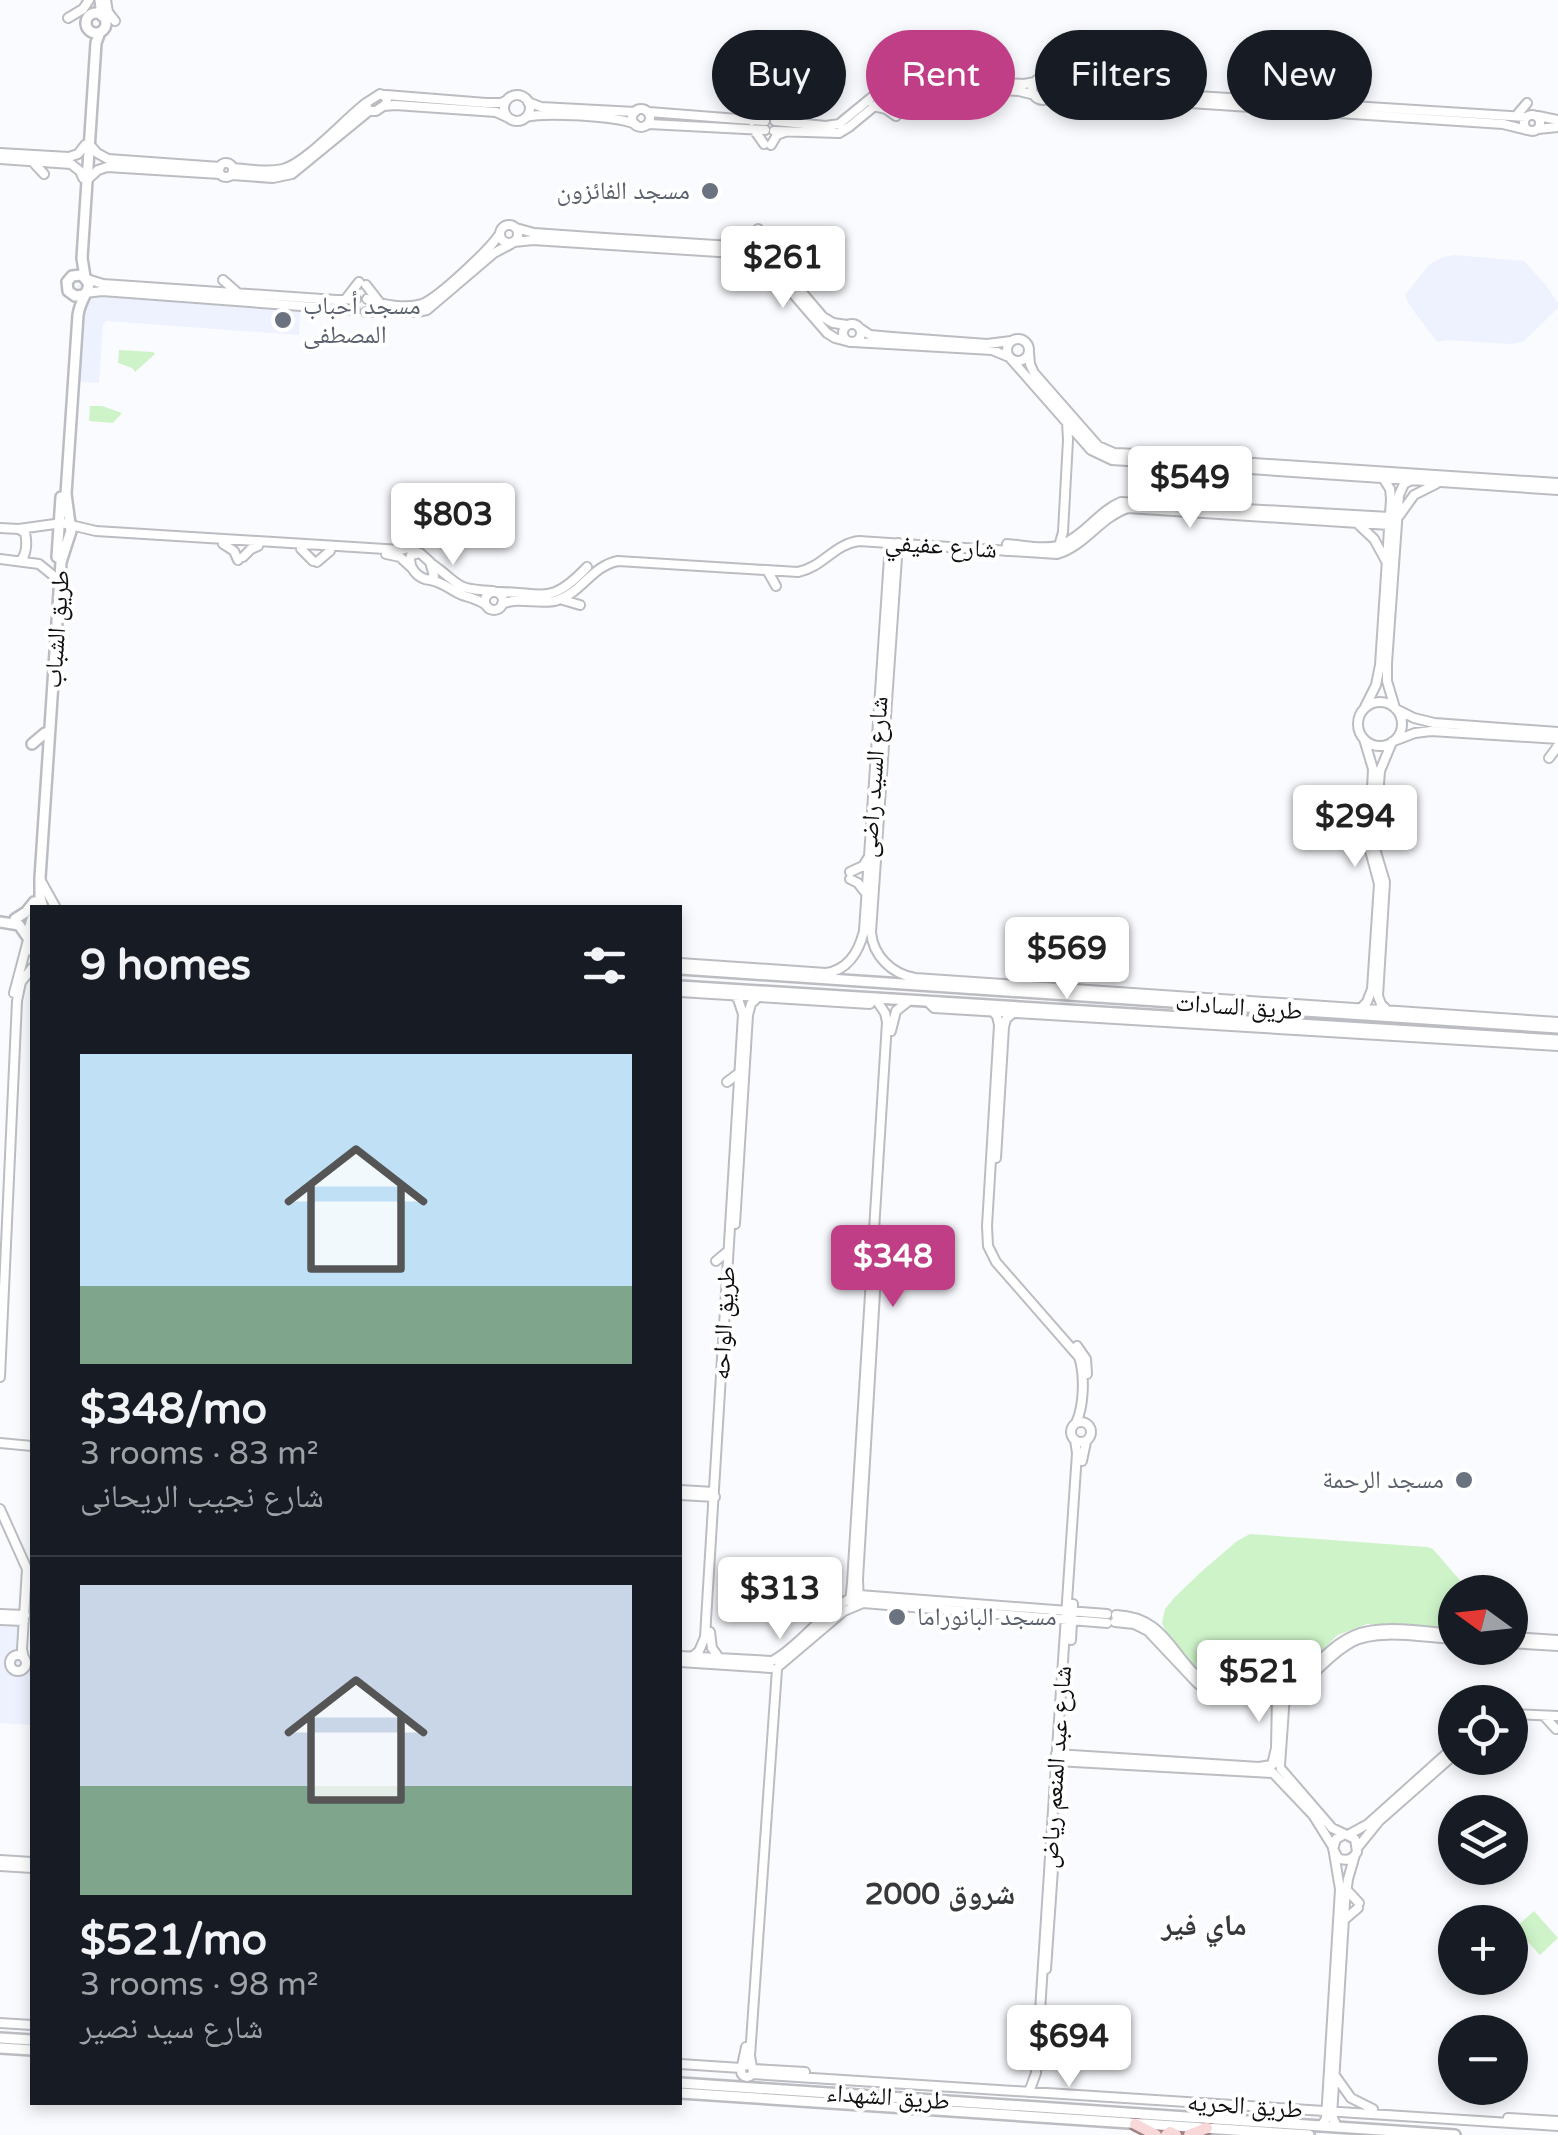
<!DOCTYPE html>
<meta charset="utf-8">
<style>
:root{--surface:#171b24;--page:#242831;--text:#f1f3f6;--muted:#9ea1a6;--line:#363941;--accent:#c03e85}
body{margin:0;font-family:"Varela Round","Noto Naskh Arabic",sans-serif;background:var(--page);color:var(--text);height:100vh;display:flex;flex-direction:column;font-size:38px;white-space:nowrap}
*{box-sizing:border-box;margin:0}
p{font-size:32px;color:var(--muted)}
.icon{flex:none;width:55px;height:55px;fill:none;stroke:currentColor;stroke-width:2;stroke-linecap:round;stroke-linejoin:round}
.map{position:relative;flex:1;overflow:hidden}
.details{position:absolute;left:30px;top:905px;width:652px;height:1200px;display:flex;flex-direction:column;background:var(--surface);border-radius:0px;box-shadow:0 5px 15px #0003}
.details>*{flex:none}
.top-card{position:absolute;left:712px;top:30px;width:695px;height:90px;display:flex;gap:20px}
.needle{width:65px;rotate:285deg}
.buttons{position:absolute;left:1438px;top:1575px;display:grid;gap:20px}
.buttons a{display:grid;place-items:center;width:90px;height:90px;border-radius:50%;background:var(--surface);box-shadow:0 5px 15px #0003;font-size:50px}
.price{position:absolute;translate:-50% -85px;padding:0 22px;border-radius:10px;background:#fff;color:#222;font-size:32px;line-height:65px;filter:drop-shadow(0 2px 5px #0008)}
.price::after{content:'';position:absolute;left:50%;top:60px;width:30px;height:22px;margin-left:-15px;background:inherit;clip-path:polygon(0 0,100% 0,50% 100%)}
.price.current{background:var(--accent);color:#fff}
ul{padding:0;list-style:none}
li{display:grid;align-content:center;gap:20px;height:530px;padding:0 50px}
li+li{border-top:2px solid var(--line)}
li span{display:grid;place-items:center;height:310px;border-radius:0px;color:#555}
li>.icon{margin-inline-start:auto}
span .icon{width:180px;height:180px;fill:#fffc;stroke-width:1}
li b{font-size:42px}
h2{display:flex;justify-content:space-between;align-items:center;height:120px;padding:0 50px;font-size:42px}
.tag{padding:0 35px;border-radius:45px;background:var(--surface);box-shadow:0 5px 15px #0003;font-size:35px;line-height:90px}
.tag.current{background:var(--accent);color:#fff}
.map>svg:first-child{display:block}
</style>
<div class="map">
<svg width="1558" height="2135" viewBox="0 0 1558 2135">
<rect width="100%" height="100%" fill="#fafbfe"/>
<path fill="#edf2fe" d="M 1454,255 L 1524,261 L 1545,284 L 1558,303 L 1558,308 L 1523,342 L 1511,344 L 1448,340 L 1437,342 L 1410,306 L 1405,295 L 1430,264 L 1443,257 Z
M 78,285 L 301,300 L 299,335 L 106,321 L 103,325 L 99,383 L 81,382 L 72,368 Z
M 0,1617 L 22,1618 L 19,1660 L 32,1662 L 32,1725 L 0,1723 Z"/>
<path fill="#cef3c9" d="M 119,350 L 153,352 L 155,354 L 135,372 L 132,368 L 118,363 Z
M 90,406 L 102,406 L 122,413 L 113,423 L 89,421 Z
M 1250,1534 L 1427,1547 L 1433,1549 L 1470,1592 L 1455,1592 L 1455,1629 L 1367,1624 L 1338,1635 L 1283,1686 L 1264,1689 L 1229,1688 L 1214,1682 L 1202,1674 L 1167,1634 L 1162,1623 L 1165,1609 L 1174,1598 L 1201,1572 L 1237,1541 Z
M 1534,1911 L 1558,1938 L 1540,1955 L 1515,1928 Z"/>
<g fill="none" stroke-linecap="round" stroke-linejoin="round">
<g stroke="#bbbdc2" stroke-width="12">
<path id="tertiary" d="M 106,0 L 108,12 L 115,21
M 68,18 L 83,9 L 89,0
M1032 89a11 11 0 1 1 22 0a11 11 0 1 1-22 0Z
M 1052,83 L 1070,88 L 1526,117
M 380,94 L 387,97 L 386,104 L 376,111 L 368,111 L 366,103 Z
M 386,95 L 486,103 L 501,103 L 507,100
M504 108a13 13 0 1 1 26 0a13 13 0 1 1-26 0Z
M 1051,97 L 1070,95 L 1503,124 L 1527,130
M 528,102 L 541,107 L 635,112
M 384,106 L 395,105 L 496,112 L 507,117
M 873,106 L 886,109 L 896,116
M 774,107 L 783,121
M632 118a9 9 0 1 1 18 0a9 9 0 1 1-18 0Z
M 649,112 L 765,121
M1524 123a8 8 0 1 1 16 0a8 8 0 1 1-16 0Z
M 1516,116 L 1527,103
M 1538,116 L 1558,120
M 526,117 C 545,112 616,116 635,124
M 752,121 L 762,114 L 766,107
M 775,121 L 826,126 L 839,124 L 888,84 L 904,77 L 1024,84 L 1035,82
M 649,124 L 765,130
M 1538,129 L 1558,127
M 755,131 L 764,144
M 774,131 L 839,133 L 849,127 L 888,95 L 919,85 L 1019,91 L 1035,95
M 90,145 L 97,153 L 108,159 L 220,167
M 771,145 L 777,135 L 785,132
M 0,153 L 69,157 L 78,154 L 85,145
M 0,159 L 71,164 L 80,171 L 83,178
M 32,161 L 44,174
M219 170a7 7 0 1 1 14 0a7 7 0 1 1-14 0Z
M 233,168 C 249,169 267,173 283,169 C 306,163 345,119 366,103
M 232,175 L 273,178 L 292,174 L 369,111
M 87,180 L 98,170 L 107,167 L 220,174
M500 234a9 9 0 1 1 18 0a9 9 0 1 1-18 0Z
M 516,228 L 534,233 L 605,238 L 732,246 L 767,245 L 771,246 L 777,263 L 823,317 L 833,323 L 847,325
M 514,242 L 533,240 L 734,253 L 765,258 L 774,256
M 746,245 L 754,238 L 758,229
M 762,258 L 827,333 L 835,338 L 850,342
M 788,276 L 792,263 L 800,257
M 87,279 L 103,284 L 336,300 L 356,299
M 223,280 L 239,294
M 366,285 L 380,303
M 85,293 L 102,291 L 355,310
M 367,299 C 382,305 407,309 422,304 C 438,298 489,250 499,235
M 345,300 L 359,282
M 366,312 L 417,312 L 427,310 L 494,253 L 511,244
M843 333a9 9 0 1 1 18 0a9 9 0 1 1-18 0Z
M 861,329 L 870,335 L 892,337 L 987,344 L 1011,341
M1007 350a11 11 0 1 1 22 0a11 11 0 1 1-22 0Z
M 853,342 L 992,350 L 1009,357
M 1029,353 L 1030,364 L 1034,373 L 1098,446 L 1114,453 L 1139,454
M 1011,359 L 1091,450 L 1112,460 L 1142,462
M 1150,454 L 1239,462 L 1558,483
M 1147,462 L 1558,490
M 1399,516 L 1414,495 L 1436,484
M 1359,525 L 1374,539 L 1386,561
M 0,528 L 19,529 L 62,523 L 96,531 L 401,550 L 416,546
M 19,529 L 25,533 C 27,541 27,554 21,560
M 898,543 L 871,932 C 873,956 892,974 915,978 L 1558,1022
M 223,544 L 234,551 L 238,560
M 1059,546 L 1063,532 L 1068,440 L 1067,422
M 301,549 L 313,561
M 1006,551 L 1007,544 C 1023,545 1048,551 1063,544 C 1085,535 1099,511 1121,502 L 1390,517
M 420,553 L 430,562 L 434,576 L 430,580 C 418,579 407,567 411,555 Z
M 386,554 L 400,557 L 412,568
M 243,557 L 251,549 L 258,546
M 0,559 L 39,564 L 55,577
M 317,562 L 330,551
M 432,564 C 462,585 452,589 493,591
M 767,570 L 776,586
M 430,580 C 443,582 450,590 462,595 C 471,598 478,599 486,605
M485 601a9 9 0 1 1 18 0a9 9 0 1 1-18 0Z
M 497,592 C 545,592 550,606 587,567
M 563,600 L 580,605
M 502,604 C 520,596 540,606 558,600 C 582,592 592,566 618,561 L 798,572 C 823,567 834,544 859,541 L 1057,554 C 1085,546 1100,517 1128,508 L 1389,525
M1358 724a22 22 0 1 1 44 0a22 22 0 1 1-44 0Z
M 1365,707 L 1376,685 L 1380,665 L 1391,499 L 1390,489 L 1383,478
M 1395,708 L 1387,681 L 1387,663 L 1399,495 L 1404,484 L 1411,480
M 1396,709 L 1414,718 L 1434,723 L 1558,732
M 1394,741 L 1415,733 L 1431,731 L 1558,739
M 1549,758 L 1558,746
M 850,872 L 863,866 L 868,858
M 850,879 L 858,883 L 865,892
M 41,881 L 56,908
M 680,963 L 826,973 C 848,970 859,951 864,931 L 890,543
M 680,992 L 870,1004 L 874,998
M 14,993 L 28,940
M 927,1001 L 934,1008 L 1558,1046
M 1360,1009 L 1367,1002 L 1372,989 L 1379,884 L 1369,847 L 1373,769 L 1364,739
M 1387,1010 L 1381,1004 L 1378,996 L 1385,882 L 1376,852 L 1375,836 L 1380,771 L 1392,742
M 992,1011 L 997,1016 L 999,1025 L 987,1226 L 988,1246 L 996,1262 L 1079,1357 C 1085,1375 1084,1406 1076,1423
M 891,1031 L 896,1011 L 910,1000
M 727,1082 L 739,1073
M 996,1158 L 1004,1027 L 1006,1019 L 1013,1013
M 735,1224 L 748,1015 L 751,1004 L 758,997
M 716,1261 L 728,1251
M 1077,1346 L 1086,1359 L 1087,1374
M 0,1377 L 17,1001 L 21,982 L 32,968
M1071 1432a10 10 0 1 1 20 0a10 10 0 1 1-20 0Z
M 0,1443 L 32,1446
M 1082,1461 L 1086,1442
M 680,1490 L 714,1492
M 680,1495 L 715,1497
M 0,1509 L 27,1569 L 22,1649 L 24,1658
M 859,1604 L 858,1579 L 877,1259
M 855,1605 L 850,1602 L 852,1583 L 887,1022 L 885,1013 L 875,998
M 0,1614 L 25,1615
M 1116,1615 C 1171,1617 1172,1666 1212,1686 C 1224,1692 1237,1692 1250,1693 C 1305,1697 1313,1653 1355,1635 C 1382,1623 1426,1632 1455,1634
M 0,1620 L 24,1621
M 1115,1622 L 1134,1624 L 1148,1631 L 1197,1683 L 1209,1692 L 1230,1698 L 1278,1701 L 1285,1699 C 1308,1682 1327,1656 1352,1642 C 1378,1628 1426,1638 1455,1639
M 710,1632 L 712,1648 L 720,1659
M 1510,1637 L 1558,1640
M 1071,1640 L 1073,1604
M 1510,1643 L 1558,1646
M10 1663a8 8 0 1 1 16 0a8 8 0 1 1-16 0Z
M 680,1656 L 771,1661
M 692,1657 L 699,1651 L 705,1637 L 743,1014 L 738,999 L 728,990
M 774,1660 C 803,1644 828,1604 859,1595 L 1107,1614
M 680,1662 L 771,1668
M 779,1666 L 844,1611 L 863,1603 L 1107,1623
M 1510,1714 L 1558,1716
M 1545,1717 L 1556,1729
M 1056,1754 L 1259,1767 L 1271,1765
M 1056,1761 L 1273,1773
M 1272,1765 L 1276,1748 L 1277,1696
M 1280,1765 L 1285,1695
M 1281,1769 L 1332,1828 L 1355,1839 L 1357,1852 C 1353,1859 1346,1862 1338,1858 L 1333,1849 L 1336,1839 L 1343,1835
M 1274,1774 L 1313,1815 L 1333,1847
M 1348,1835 L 1368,1824 L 1455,1746
M 1358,1847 L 1379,1821 L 1455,1754
M 0,1860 L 32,1862
M 0,1866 L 32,1868
M 1346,1889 L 1359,1903
M 1344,1920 L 1358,1908
M 1046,1969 L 1053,1869
M 0,2023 L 32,2025
M 680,2064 L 741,2068
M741 2071a6 6 0 1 1 12 0a6 6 0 1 1-12 0Z
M 742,2066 L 746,2047
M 752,2067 L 750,2056 L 777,1669
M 753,2069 L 805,2072
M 752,2074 L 1558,2126
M 1336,2077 L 1351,2098 L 1373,2109
M 1029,2092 L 1036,2073 C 1048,1866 1064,1660 1077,1453 L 1075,1440
M 1508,2118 L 1558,2121
M 1321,2126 L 1326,2119 L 1340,1889 L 1334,1853
M 1337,2127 L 1332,2116 L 1345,1902 L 1348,1879 L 1355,1855"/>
</g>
<g stroke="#bbbdc2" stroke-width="14">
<path id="secondary" d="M 100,0 L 102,16
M86 23a10 10 0 1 1 20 0a10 10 0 1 1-20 0Z
M 85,277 L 82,258 L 96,43 L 100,32
M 57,557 L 61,497
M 32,744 L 45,733
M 43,908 L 40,897 L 40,878 L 61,562 L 71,531 L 66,494 L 78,315 C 80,301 87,295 89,284 L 82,275 L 72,276 L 67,282 L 68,291 L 75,296 L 84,295
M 15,919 L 26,912 L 34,902
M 32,919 L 28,933 L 32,951
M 0,922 L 19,925 L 28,938
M 680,969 L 1558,1028
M 680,986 L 1558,1040
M 0,2038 L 32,2040
M 0,2048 L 32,2050
M 680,2083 L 1455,2135
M 680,2093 L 1309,2135"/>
</g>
<g stroke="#a48183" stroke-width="15">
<path id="primary" d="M 1135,2124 L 1156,2135
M 1166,2135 L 1170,2132 L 1176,2135
M 1189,2135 L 1207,2128"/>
</g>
<use href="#tertiary" stroke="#fff" stroke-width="8"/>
<use href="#secondary" stroke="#fff" stroke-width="9"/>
<use href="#primary" stroke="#f8d8d9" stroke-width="10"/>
</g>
<g fill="#6b7280" stroke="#fff" stroke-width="4">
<circle cx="710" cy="191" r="10"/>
<circle cx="283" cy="320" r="10"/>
<circle cx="1464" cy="1480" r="10"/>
<circle cx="897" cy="1617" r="10"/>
</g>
<g text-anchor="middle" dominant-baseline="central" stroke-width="8" stroke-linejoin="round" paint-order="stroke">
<g font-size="25" fill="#5b616d" stroke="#fff" text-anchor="end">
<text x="690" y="191">مسجد الفائزون</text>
<text x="303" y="306" text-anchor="start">مسجد أحباب<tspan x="303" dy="29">المصطفى</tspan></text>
<text x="1444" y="1480">مسجد الرحمة</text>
<text x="917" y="1617" text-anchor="start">مسجد البانوراما</text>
</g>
<g font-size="25" fill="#101012" stroke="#fff">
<text transform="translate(941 546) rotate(4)">شارع عفيفي</text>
<text transform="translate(57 629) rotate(-86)">طريق الشباب</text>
<text transform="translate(874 777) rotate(-86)">شارع السيد راضى</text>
<text transform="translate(1239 1007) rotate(4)">طريق السادات</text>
<text transform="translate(724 1323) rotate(-87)">طريق الواحه</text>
<text transform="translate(1056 1767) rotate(-86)">شارع عبد المنعم رياض</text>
<text transform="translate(888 2097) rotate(4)">طريق الشهداء</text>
<text transform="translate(1245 2106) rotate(4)">طريق الحريه</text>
</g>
<g font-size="30" font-weight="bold" fill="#37393c" stroke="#fff">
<text x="940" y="1894">شروق 2000</text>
<text x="1204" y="1925">ماي فير</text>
</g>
</g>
</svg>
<div class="buttons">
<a><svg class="needle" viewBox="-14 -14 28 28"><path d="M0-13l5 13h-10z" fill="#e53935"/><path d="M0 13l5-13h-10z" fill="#9ea1a6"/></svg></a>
<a><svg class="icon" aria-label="locate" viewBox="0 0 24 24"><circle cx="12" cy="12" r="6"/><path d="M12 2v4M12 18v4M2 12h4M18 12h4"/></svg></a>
<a><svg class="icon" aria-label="layers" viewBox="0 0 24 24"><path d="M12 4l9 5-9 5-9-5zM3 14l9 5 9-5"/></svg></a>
<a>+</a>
<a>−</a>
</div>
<b class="price" style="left:783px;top:311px">$261</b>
<b class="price" style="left:1190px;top:531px">$549</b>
<b class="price" style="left:453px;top:568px">$803</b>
<b class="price" style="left:1355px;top:870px">$294</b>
<b class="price" style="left:1067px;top:1002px">$569</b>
<b class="price current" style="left:893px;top:1310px">$348</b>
<b class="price" style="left:780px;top:1642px">$313</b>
<b class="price" style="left:1259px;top:1725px">$521</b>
<b class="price" style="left:1069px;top:2090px">$694</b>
<div class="top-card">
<a class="tag">Buy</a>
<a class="tag current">Rent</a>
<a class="tag">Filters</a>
<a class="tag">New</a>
</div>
<section class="details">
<h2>9 homes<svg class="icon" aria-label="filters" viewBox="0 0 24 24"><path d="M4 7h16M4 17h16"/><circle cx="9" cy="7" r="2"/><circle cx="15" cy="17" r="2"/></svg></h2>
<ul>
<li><span style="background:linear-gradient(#bfe0f5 75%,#7fa58c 0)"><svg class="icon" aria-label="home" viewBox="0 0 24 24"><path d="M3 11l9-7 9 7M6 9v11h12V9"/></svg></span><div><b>$348/mo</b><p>3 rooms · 83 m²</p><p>شارع نجيب الريحانى</p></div></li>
<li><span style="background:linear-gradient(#c9d6e8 65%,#7fa58c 0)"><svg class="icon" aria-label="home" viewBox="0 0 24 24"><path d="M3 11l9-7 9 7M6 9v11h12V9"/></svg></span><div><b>$521/mo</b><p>3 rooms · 98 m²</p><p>شارع سيد نصير</p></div></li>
</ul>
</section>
</div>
